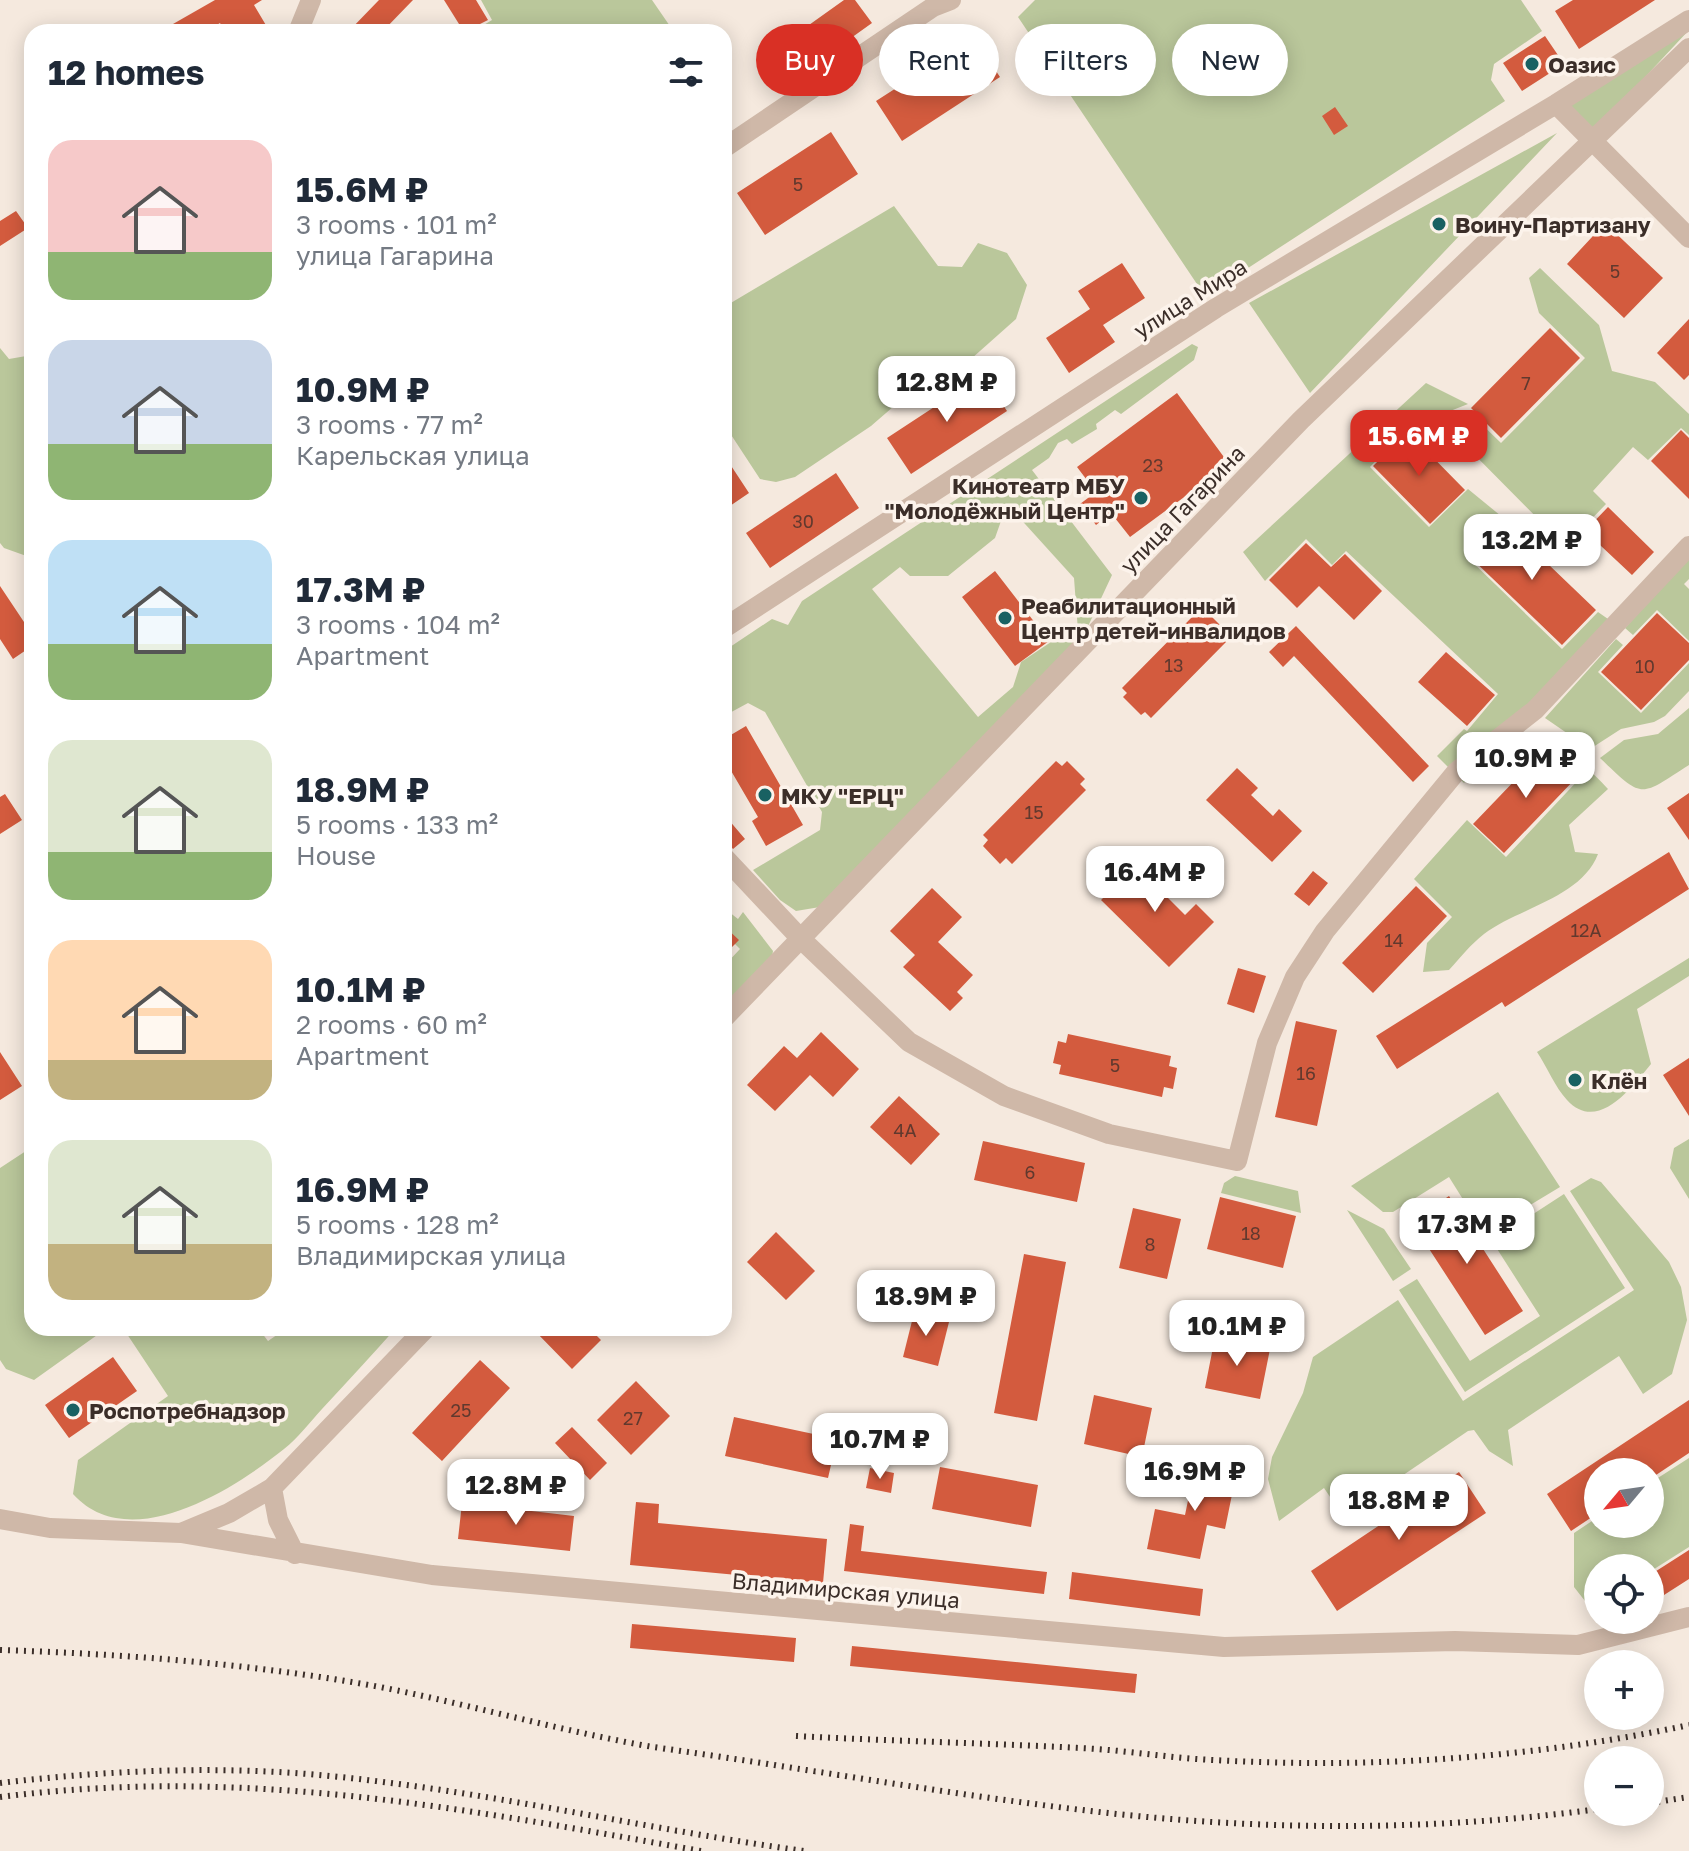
<!DOCTYPE html>
<meta charset="utf-8">
<style>
:root{--surface:#fff;--page:#f6f6f7;--text:#1f2937;--muted:#747a83;--accent:#d93025}
body{margin:0;font-family:"Golos Text",sans-serif;background:var(--page);color:var(--text);height:100vh;display:flex;flex-direction:column;font-size:30px;white-space:nowrap}
*{box-sizing:border-box;margin:0}
p{font-size:26px;color:var(--muted)}
.icon{flex:none;width:44px;height:44px;fill:none;stroke:currentColor;stroke-width:2;stroke-linecap:round;stroke-linejoin:round}
.map{position:relative;flex:1;overflow:hidden}
.details{position:absolute;left:24px;top:24px;width:708px;height:1312px;display:flex;flex-direction:column;background:var(--surface);border-radius:24px;box-shadow:0 4px 20px #0003}
.details>*{flex:none}
.top-card{position:absolute;left:756px;top:24px;width:760px;height:72px;display:flex;gap:16px}
.needle{width:52px;rotate:241deg}
.controls{position:absolute;left:1584px;top:1458px;display:grid;gap:16px}
.controls a{display:grid;place-items:center;width:80px;height:80px;border-radius:50%;background:var(--surface);box-shadow:0 4px 20px #0003;font-size:40px}
.price{position:absolute;translate:-50% -68px;padding:0 18px;border-radius:16px;background:#fff;color:#222;font-size:26px;line-height:52px;filter:drop-shadow(0 2px 4px #0008)}
.price::after{content:'';position:absolute;left:50%;top:48px;width:24px;height:18px;margin-left:-12px;background:inherit;clip-path:polygon(0 0,100% 0,50% 100%)}
.price.active{background:var(--accent);color:#fff}
ul{padding:0;list-style:none}
li{display:flex;align-items:center;gap:24px;height:200px;padding:0 24px}
li span{display:grid;place-items:center;flex:none;width:224px;height:160px;border-radius:24px;color:#555}
li>.icon{margin-inline-start:auto}
span .icon{width:96px;height:96px;fill:#fffc;stroke-width:1}
li b{font-size:34px}
h2{display:flex;justify-content:space-between;align-items:center;height:96px;padding:0 24px;font-size:34px}
.tag{padding:0 28px;border-radius:36px;background:var(--surface);box-shadow:0 4px 20px #0003;font-size:28px;line-height:72px}
.tag.active{background:var(--accent);color:#fff}
.map>svg:first-child{display:block}
</style>
<div class="map">
<svg width="1689" height="1851" viewBox="0 0 1689 1851">
<rect width="100%" height="100%" fill="#f5e9de"/>
<path fill="#bac79b" d="M 481,0 L 652,0 L 674,32 L 472,32 L 492,20 Z
M 1035,0 L 1521,0 L 1542,31 L 1494,64 L 1491,80 L 1505,101 L 1205,296 L 1018,17 Z
M 1689,30 L 1592,134 L 1569,105 Z
M 1557,133 L 1310,393 L 1249,303 Z
M 894,206 L 938,266 L 962,267 L 978,243 L 1007,253 L 1027,285 L 1016,319 L 971,359 L 924,366 L 901,400 L 871,426 L 795,477 L 776,482 L 760,479 L 724,424 L 724,307 Z
M 1540,268 L 1599,325 L 1612,371 L 1655,382 L 1689,414 L 1689,435 L 1681,428 L 1648,460 L 1633,447 L 1593,491 L 1606,504 L 1581,530 L 1560,541 L 1450,430 L 1468,411 L 1501,443 L 1585,358 L 1539,313 L 1529,278 Z
M 1192,344 L 1198,347 L 1194,360 L 1121,414 L 1115,410 L 1096,424 L 1097,429 L 1072,444 L 1067,439 L 1058,443 L 1049,458 L 1032,470 L 1112,575 L 1083,637 L 1078,631 L 1074,578 L 1007,504 L 995,538 L 948,576 L 910,576 L 900,567 L 872,589 L 978,717 L 1013,687 L 1021,662 L 1060,636 L 1067,634 L 1076,644 L 820,907 L 796,911 L 780,900 L 753,870 L 820,830 L 822,812 L 765,712 L 748,703 L 724,716 L 724,651 L 772,619 L 788,625 L 802,601 Z
M 0,348 L 9,359 L 32,355 L 32,558 L 4,548 L 0,543 Z
M 1426,383 L 1468,404 L 1407,428 L 1370,467 L 1429,527 L 1468,489 L 1501,516 L 1465,555 L 1562,649 L 1598,612 L 1608,619 L 1464,783 L 1437,756 L 1464,729 L 1467,731 L 1498,694 L 1346,551 L 1332,565 L 1306,539 L 1265,581 L 1243,552 Z
M 1689,557 L 1689,579 L 1684,584 L 1689,589 L 1689,641 L 1657,610 L 1633,635 L 1625,628 Z
M 1616,639 L 1623,645 L 1598,672 L 1641,713 L 1689,663 L 1689,691 L 1665,716 L 1654,722 L 1621,729 L 1590,749 L 1545,718 Z
M 1689,708 L 1689,765 C 1639,797 1644,800 1600,758 L 1624,740 L 1658,734 Z
M 1547,743 C 1574,753 1589,769 1608,789 L 1569,825 L 1575,852 L 1598,854 C 1581,898 1518,908 1484,934 C 1471,944 1460,958 1449,970 L 1423,972 L 1427,943 L 1452,917 L 1414,879 L 1467,820 L 1506,857 L 1582,776 Z
M 724,908 L 738,919 L 743,912 L 773,951 L 771,963 L 724,1012 L 724,966 L 740,949 L 724,933 Z
M 1689,958 L 1689,976 L 1637,1009 L 1651,1064 C 1633,1086 1598,1134 1567,1100 C 1555,1087 1547,1067 1537,1052 Z
M 1498,1092 L 1560,1187 L 1484,1233 L 1449,1177 L 1393,1212 L 1383,1212 L 1351,1186 Z
M 1689,1139 L 1689,1199 L 1670,1168 L 1674,1148 Z
M 32,1147 L 32,1328 L 107,1328 L 34,1380 L 6,1369 L 0,1360 L 0,1168 Z
M 1235,1176 L 1298,1191 L 1301,1213 L 1221,1193 L 1224,1183 Z
M 1591,1178 L 1601,1182 L 1669,1262 L 1681,1287 L 1687,1320 L 1672,1374 L 1643,1394 L 1619,1356 L 1508,1430 L 1513,1466 L 1489,1451 L 1474,1430 L 1468,1431 L 1343,1516 L 1324,1488 L 1279,1521 L 1268,1479 L 1272,1457 L 1303,1393 L 1313,1357 L 1398,1300 L 1463,1401 L 1634,1290 L 1570,1191 Z
M 1564,1194 L 1625,1288 L 1465,1392 L 1399,1290 L 1417,1279 L 1470,1361 L 1540,1316 L 1492,1241 Z
M 1347,1210 L 1384,1229 L 1411,1269 L 1393,1281 Z
M 123,1328 L 258,1328 L 268,1341 L 287,1328 L 396,1328 C 372,1355 347,1382 322,1409 C 310,1422 298,1438 284,1449 C 233,1490 129,1556 73,1494 L 78,1460 L 168,1396 Z
M 1689,1458 L 1689,1547 L 1651,1571 L 1646,1563 L 1640,1567 L 1636,1563 L 1628,1568 L 1598,1568 L 1598,1593 L 1585,1601 L 1574,1587 L 1574,1533 L 1598,1517 L 1598,1524 L 1650,1524 L 1650,1483 Z"/>
<path fill="#d35b3e" d="M 215,0 L 262,0 L 254,5 L 270,32 L 225,32 L 220,23 L 205,32 L 159,32 Z
M 379,0 L 413,0 L 382,32 L 348,32 Z
M 444,0 L 476,0 L 488,20 L 464,32 Z
M 844,0 L 855,0 L 872,23 L 777,91 L 757,62 Z
M 1573,0 L 1655,0 L 1579,49 L 1555,11 Z
M 1545,36 L 1564,64 L 1522,91 L 1503,63 Z
M 974,38 L 1000,77 L 902,141 L 876,101 Z
M 1335,107 L 1348,126 L 1334,135 L 1322,116 Z
M 831,132 L 858,174 L 765,235 L 737,193 Z
M 16,211 L 28,228 L 0,246 L 0,221 Z
M 1605,223 L 1663,278 L 1624,318 L 1567,264 Z
M 1122,263 L 1145,298 L 1103,325 L 1115,342 L 1069,373 L 1046,338 L 1090,309 L 1078,291 Z
M 1689,319 L 1689,375 L 1684,380 L 1657,353 Z
M 1550,328 L 1580,358 L 1501,438 L 1471,408 Z
M 983,375 L 1007,411 L 911,474 L 887,438 Z
M 1177,393 L 1229,464 L 1130,537 L 1111,513 L 1096,525 L 1080,504 L 1096,492 L 1077,467 Z
M 1681,430 L 1689,438 L 1689,499 L 1651,461 Z
M 1408,432 L 1465,490 L 1430,524 L 1373,466 Z
M 724,455 L 749,493 L 724,510 Z
M 836,473 L 859,508 L 770,568 L 746,533 Z
M 1608,507 L 1654,552 L 1632,575 L 1585,531 Z
M 1502,520 L 1596,610 L 1562,645 L 1468,555 Z
M 1306,543 L 1331,567 L 1345,554 L 1382,591 L 1354,620 L 1319,586 L 1297,608 L 1269,580 Z
M 995,571 L 1049,641 L 1015,666 L 962,597 Z
M 0,586 L 32,634 L 32,646 L 13,659 L 0,639 Z
M 1197,612 L 1203,618 L 1208,613 L 1226,631 L 1221,636 L 1226,642 L 1151,718 L 1145,712 L 1141,715 L 1123,697 L 1127,693 L 1122,688 Z
M 1657,613 L 1689,643 L 1689,660 L 1641,710 L 1601,672 Z
M 1296,626 L 1429,766 L 1413,782 L 1294,656 L 1283,667 L 1269,652 Z
M 1446,652 L 1495,695 L 1467,726 L 1418,682 Z
M 746,726 L 803,825 L 766,846 L 752,821 L 758,817 L 730,769 L 724,772 L 724,739 Z
M 1547,747 L 1578,776 L 1504,853 L 1473,824 Z
M 1056,761 L 1062,766 L 1067,761 L 1085,779 L 1080,784 L 1086,790 L 1012,864 L 1006,858 L 1000,864 L 983,846 L 988,840 L 983,835 Z
M 1237,768 L 1258,788 L 1251,795 L 1273,816 L 1279,809 L 1302,831 L 1272,862 L 1206,800 Z
M 1689,793 L 1689,840 L 1667,808 Z
M 5,794 L 22,820 L 0,834 L 0,797 Z
M 728,819 L 745,839 L 733,849 L 724,839 L 724,822 Z
M 1669,852 L 1689,889 L 1505,1007 L 1502,1002 L 1397,1069 L 1376,1036 Z
M 1146,856 L 1162,872 L 1152,882 L 1185,915 L 1196,904 L 1214,922 L 1169,967 L 1101,900 Z
M 1313,871 L 1328,883 L 1309,906 L 1294,894 Z
M 1416,886 L 1447,916 L 1373,993 L 1342,963 Z
M 932,888 L 962,917 L 938,942 L 973,975 L 957,992 L 963,998 L 950,1011 L 903,967 L 915,955 L 890,931 Z
M 724,926 L 739,940 L 724,955 Z
M 1238,968 L 1266,976 L 1254,1013 L 1227,1004 Z
M 1296,1021 L 1337,1030 L 1317,1126 L 1275,1117 Z
M 821,1032 L 859,1069 L 833,1097 L 810,1075 L 775,1111 L 747,1085 L 784,1046 L 797,1058 Z
M 1068,1034 L 1171,1056 L 1169,1066 L 1177,1068 L 1173,1089 L 1164,1087 L 1162,1097 L 1059,1074 L 1061,1065 L 1053,1063 L 1058,1041 L 1066,1043 Z
M 0,1052 L 22,1086 L 0,1100 Z
M 1689,1058 L 1689,1116 L 1663,1075 Z
M 899,1096 L 940,1134 L 911,1165 L 870,1127 Z
M 983,1141 L 1085,1163 L 1077,1202 L 974,1180 Z
M 1449,1196 L 1523,1311 L 1485,1335 L 1411,1221 Z
M 1220,1197 L 1296,1216 L 1283,1268 L 1207,1249 Z
M 1133,1208 L 1181,1219 L 1167,1279 L 1119,1268 Z
M 776,1232 L 815,1271 L 786,1300 L 747,1262 Z
M 1024,1254 L 1066,1262 L 1037,1421 L 994,1413 Z
M 915,1309 L 950,1318 L 938,1366 L 903,1357 Z
M 536,1328 L 589,1328 L 601,1340 L 572,1369 L 534,1330 Z
M 1215,1337 L 1270,1349 L 1260,1399 L 1205,1388 Z
M 113,1357 L 137,1391 L 69,1438 L 45,1405 Z
M 480,1360 L 510,1388 L 442,1461 L 412,1433 Z
M 636,1381 L 670,1416 L 631,1455 L 597,1420 Z
M 1094,1395 L 1152,1408 L 1142,1457 L 1084,1444 Z
M 1689,1400 L 1689,1453 L 1650,1479 L 1650,1472 L 1598,1472 L 1598,1513 L 1571,1531 L 1547,1494 Z
M 734,1417 L 837,1439 L 828,1478 L 725,1456 Z
M 572,1427 L 607,1463 L 590,1480 L 555,1443 Z
M 1196,1462 L 1237,1470 L 1225,1529 L 1207,1525 L 1200,1559 L 1147,1549 L 1155,1509 L 1185,1515 Z
M 940,1467 L 1038,1485 L 1031,1527 L 932,1509 Z
M 870,1468 L 894,1473 L 891,1493 L 866,1488 Z
M 1459,1472 L 1486,1513 L 1337,1611 L 1311,1571 Z
M 636,1502 L 659,1504 L 658,1523 L 827,1539 L 823,1583 L 630,1565 Z
M 462,1503 L 574,1516 L 570,1551 L 458,1539 Z
M 850,1524 L 864,1526 L 861,1551 L 1047,1572 L 1044,1594 L 844,1571 Z
M 1689,1550 L 1689,1579 L 1650,1604 L 1650,1575 Z
M 1072,1572 L 1203,1589 L 1200,1616 L 1069,1599 Z
M 632,1624 L 796,1638 L 794,1662 L 630,1648 Z
M 852,1646 L 1137,1674 L 1135,1693 L 850,1666 Z"/>
<g fill="none" stroke-linecap="round" stroke-linejoin="round">
<path stroke="#cfb8a8" stroke-width="20" d="M 298,32 L 311,0
M 1556,104 L 1689,238
M 724,148 L 933,7 L 951,0
M 724,628 L 1216,308 L 1556,104 L 1689,20
M 724,857 L 801,939 L 909,1042 L 1004,1096 L 1109,1134 L 1237,1161 L 1267,1043 L 1295,977 L 1325,931 L 1456,772 L 1535,710 L 1689,546
M 724,1018 L 1301,420 L 1689,48
M 272,1488 L 278,1520 L 295,1554
M 0,1519 L 50,1528 L 181,1533 L 432,1575 L 1224,1647 L 1455,1641 L 1578,1645 L 1689,1617
M 181,1533 L 229,1513 L 272,1488 L 426,1328"/>
<path stroke="#3b2e29" stroke-width="6" stroke-dasharray="2 6" stroke-linecap="butt" d="M 0,1650 C 127,1654 255,1664 380,1687 C 472,1705 561,1731 653,1747 C 804,1768 956,1796 1108,1813 C 1271,1831 1436,1831 1598,1809
M 796,1736 C 891,1741 986,1743 1080,1748 C 1125,1750 1169,1758 1213,1760 C 1372,1769 1534,1758 1689,1725
M 0,1783 C 102,1771 206,1766 308,1774 C 475,1788 638,1828 804,1851
M 0,1797 C 247,1766 460,1808 701,1851
M 1650,1803 L 1689,1797"/>
</g>
<g fill="#196162" stroke="#fcf3eb" stroke-width="3">
<circle cx="1532" cy="64" r="8"/>
<circle cx="1439" cy="224" r="8"/>
<circle cx="1141" cy="498" r="8"/>
<circle cx="1005" cy="618" r="8"/>
<circle cx="765" cy="795" r="8"/>
<circle cx="1575" cy="1080" r="8"/>
<circle cx="73" cy="1410" r="8"/>
</g>
<g text-anchor="middle" dominant-baseline="central" stroke-width="7" stroke-linejoin="round" paint-order="stroke">
<g font-size="18" fill="#61392e">
<text x="798" y="184">5</text>
<text x="1615" y="271">5</text>
<text x="1526" y="383">7</text>
<text x="1153" y="465">23</text>
<text x="803" y="521">30</text>
<text x="1174" y="665">13</text>
<text x="1645" y="666">10</text>
<text x="1034" y="812">15</text>
<text x="1586" y="930">12А</text>
<text x="1394" y="940">14</text>
<text x="1115" y="1065">5</text>
<text x="1306" y="1073">16</text>
<text x="905" y="1130">4А</text>
<text x="1030" y="1172">6</text>
<text x="1251" y="1233">18</text>
<text x="1150" y="1244">8</text>
<text x="461" y="1410">25</text>
<text x="633" y="1418">27</text>
</g>
<g font-size="22" font-weight="bold" fill="#3b2e29" stroke="#fcf3eb" text-anchor="start">
<text x="1548" y="64">Оазис</text>
<text x="1455" y="224">Воину-Партизану</text>
<text x="1125" y="485" text-anchor="end">Кинотеатр МБУ<tspan x="1125" dy="25">"Молодёжный Центр"</tspan></text>
<text x="1021" y="605">Реабилитационный<tspan x="1021" dy="25">Центр детей-инвалидов</tspan></text>
<text x="781" y="795">МКУ "ЕРЦ"</text>
<text x="1591" y="1080">Клён</text>
<text x="89" y="1410">Роспотребнадзор</text>
</g>
<g font-size="22" fill="#3b2e29" stroke="#fcf3eb">
<text transform="translate(1190 298) rotate(-32)">улица Мира</text>
<text transform="translate(1182 509) rotate(-46)">улица Гагарина</text>
<text transform="translate(846 1590) rotate(5)">Владимирская улица</text>
</g>
</g>
</svg>
<div class="controls">
<a><svg class="needle" viewBox="-14 -14 28 28"><path d="M0-13l5 13h-10z" fill="#e53935"/><path d="M0 13l5-13h-10z" fill="#747a83"/></svg></a>
<a><svg class="icon" aria-label="locate" viewBox="0 0 24 24"><circle cx="12" cy="12" r="6"/><path d="M12 2v4M12 18v4M2 12h4M18 12h4"/></svg></a>
<a>+</a>
<a>−</a>
</div>
<b class="price" style="left:947px;top:424px">12.8M ₽</b>
<b class="price active" style="left:1419px;top:478px">15.6M ₽</b>
<b class="price" style="left:1532px;top:582px">13.2M ₽</b>
<b class="price" style="left:1526px;top:800px">10.9M ₽</b>
<b class="price" style="left:1155px;top:914px">16.4M ₽</b>
<b class="price" style="left:1467px;top:1266px">17.3M ₽</b>
<b class="price" style="left:926px;top:1338px">18.9M ₽</b>
<b class="price" style="left:1237px;top:1368px">10.1M ₽</b>
<b class="price" style="left:880px;top:1481px">10.7M ₽</b>
<b class="price" style="left:1195px;top:1513px">16.9M ₽</b>
<b class="price" style="left:516px;top:1527px">12.8M ₽</b>
<b class="price" style="left:1399px;top:1542px">18.8M ₽</b>
<div class="top-card">
<a class="tag active">Buy</a>
<a class="tag">Rent</a>
<a class="tag">Filters</a>
<a class="tag">New</a>
</div>
<section class="details">
<h2>12 homes<svg class="icon" aria-label="filters" viewBox="0 0 24 24"><path d="M4 7h16M4 17h16"/><circle cx="9" cy="7" r="2"/><circle cx="15" cy="17" r="2"/></svg></h2>
<ul>
<li><span style="background:linear-gradient(#f6c9c9 70%,#8fb573 0)"><svg class="icon" aria-label="home" viewBox="0 0 24 24"><path d="M3 11l9-7 9 7M6 9v11h12V9"/></svg></span><div><b>15.6M ₽</b><p>3 rooms · 101 m²</p><p>улица Гагарина</p></div></li>
<li><span style="background:linear-gradient(#c9d6e8 65%,#8fb573 0)"><svg class="icon" aria-label="home" viewBox="0 0 24 24"><path d="M3 11l9-7 9 7M6 9v11h12V9"/></svg></span><div><b>10.9M ₽</b><p>3 rooms · 77 m²</p><p>Карельская улица</p></div></li>
<li><span style="background:linear-gradient(#bfe0f5 65%,#8fb573 0)"><svg class="icon" aria-label="home" viewBox="0 0 24 24"><path d="M3 11l9-7 9 7M6 9v11h12V9"/></svg></span><div><b>17.3M ₽</b><p>3 rooms · 104 m²</p><p>Apartment</p></div></li>
<li><span style="background:linear-gradient(#dfe7d0 70%,#8fb573 0)"><svg class="icon" aria-label="home" viewBox="0 0 24 24"><path d="M3 11l9-7 9 7M6 9v11h12V9"/></svg></span><div><b>18.9M ₽</b><p>5 rooms · 133 m²</p><p>House</p></div></li>
<li><span style="background:linear-gradient(#ffd9b3 75%,#c2b280 0)"><svg class="icon" aria-label="home" viewBox="0 0 24 24"><path d="M3 11l9-7 9 7M6 9v11h12V9"/></svg></span><div><b>10.1M ₽</b><p>2 rooms · 60 m²</p><p>Apartment</p></div></li>
<li><span style="background:linear-gradient(#dfe7d0 65%,#c2b280 0)"><svg class="icon" aria-label="home" viewBox="0 0 24 24"><path d="M3 11l9-7 9 7M6 9v11h12V9"/></svg></span><div><b>16.9M ₽</b><p>5 rooms · 128 m²</p><p>Владимирская улица</p></div></li>
</ul>
</section>
</div>
